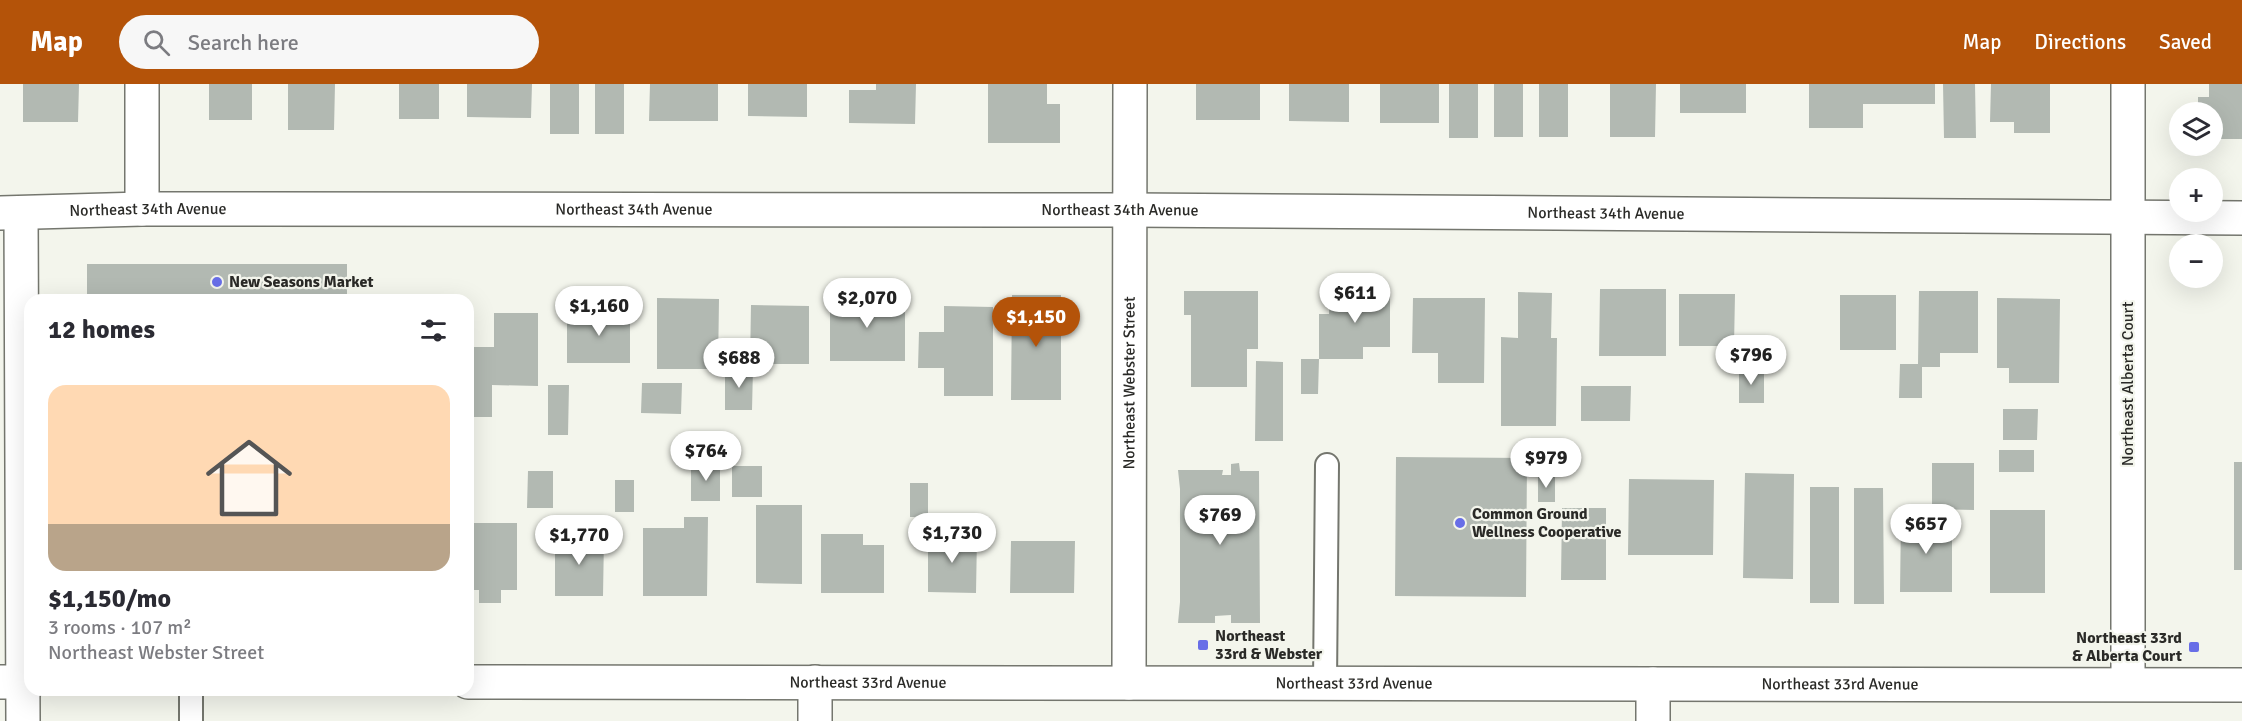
<!DOCTYPE html>
<meta charset="utf-8">
<style>
:root{--surface:#fff;--page:#f7f7f7;--text:#2b2b33;--muted:#7c7c81;--accent:#b45309}
body{margin:0;font-family:Signika,sans-serif;background:var(--page);color:var(--text);height:100vh;display:flex;flex-direction:column;font-size:22px;white-space:nowrap}
*{box-sizing:border-box;margin:0}
p{font-size:20px;color:var(--muted)}
.icon{flex:none;width:33px;height:33px;fill:none;stroke:currentColor;stroke-width:2;stroke-linecap:round;stroke-linejoin:round}
.map{position:relative;flex:1;overflow:hidden}
.panel{position:absolute;left:24px;top:210px;width:450px;height:402px;display:flex;flex-direction:column;background:var(--surface);border-radius:18px;box-shadow:0 6px 24px #0002}
.panel>*{flex:none}
.controls{position:absolute;left:2169px;top:18px;display:grid;gap:12px}
.controls a{display:grid;place-items:center;width:54px;height:54px;border-radius:50%;background:var(--surface);box-shadow:0 6px 24px #0002;font-size:30px}
.price{position:absolute;translate:-50% -51px;padding:0 14px;border-radius:21px;background:#fff;color:#222;font-size:20px;line-height:39px;filter:drop-shadow(0 2px 3px #0008)}
.price::after{content:'';position:absolute;left:50%;top:36px;width:18px;height:14px;margin-left:-9px;background:inherit;clip-path:polygon(0 0,100% 0,50% 100%)}
.price.selected{background:var(--accent);color:#fff}
ul{padding:0;list-style:none}
li{display:grid;align-content:center;gap:12px;height:318px;padding:0 24px}
li span{display:grid;place-items:center;height:186px;border-radius:18px;color:#555}
li>.icon{margin-inline-start:auto}
span .icon{width:108px;height:108px;fill:#fffc;stroke-width:1}
li b{font-size:26px}
h2{display:flex;justify-content:space-between;align-items:center;height:72px;padding:0 24px;font-size:26px}
header{display:flex;align-items:center;gap:36px;box-sizing:border-box;height:84px;padding:0 30px;background:var(--accent);color:#fff}
header strong{font-size:28px}
nav{display:flex;gap:33px;margin-inline-start:auto;font-size:21px}
.search{width:420px;height:54px;background:var(--page);display:flex;align-items:center;gap:15px;box-sizing:border-box;padding:0 21px;border-radius:33px;color:var(--muted);font-size:22px}
.map>svg:first-child{display:block}
</style>
<header>
<strong>Map</strong>
<div class="search"><svg class="icon" aria-label="search" viewBox="0 0 24 24"><circle cx="10" cy="10" r="6"/><path d="M15 15l6 6"/></svg>Search here</div>
<nav><a>Map</a><a>Directions</a><a>Saved</a></nav>
</header>
<div class="map">
<svg width="2242" height="637" viewBox="0 0 2242 637">
<rect width="100%" height="100%" fill="#f3f5ec"/>
<path fill="#b2b9b2" d="M 23,0 L 79,0 L 78,38 L 23,38 Z
M 209,0 L 252,0 L 252,36 L 209,36 Z
M 288,0 L 335,0 L 334,46 L 288,46 Z
M 399,0 L 439,0 L 439,35 L 399,35 Z
M 467,0 L 532,0 L 531,34 L 467,33 Z
M 550,0 L 579,0 L 579,50 L 550,50 Z
M 595,0 L 624,0 L 624,50 L 595,50 Z
M 650,0 L 718,0 L 718,37 L 649,37 Z
M 748,0 L 807,0 L 807,33 L 748,32 Z
M 876,0 L 916,0 L 915,40 L 849,39 L 849,6 L 876,6 Z
M 988,0 L 1047,0 L 1047,20 L 1060,20 L 1060,59 L 988,59 Z
M 1196,0 L 1260,0 L 1260,36 L 1196,36 Z
M 1289,0 L 1349,0 L 1349,38 L 1289,37 Z
M 1380,0 L 1439,0 L 1439,39 L 1380,39 Z
M 1449,0 L 1478,0 L 1478,54 L 1449,54 Z
M 1494,0 L 1523,0 L 1523,53 L 1494,53 Z
M 1539,0 L 1568,0 L 1568,53 L 1539,53 Z
M 1610,0 L 1656,0 L 1655,53 L 1610,53 Z
M 1680,0 L 1746,0 L 1746,29 L 1680,29 Z
M 1809,0 L 1935,0 L 1935,20 L 1863,20 L 1863,44 L 1809,44 Z
M 1943,0 L 1975,0 L 1976,54 L 1944,54 Z
M 1991,0 L 2050,0 L 2050,49 L 2014,49 L 2014,38 L 1990,38 Z
M 2209,0 L 2242,0 L 2242,55 L 2212,55 L 2212,28 L 2198,28 L 2198,13 L 2209,13 Z
M 87,180 L 347,180 L 347,216 L 87,216 Z
M 1600,205 L 1666,205 L 1666,272 L 1599,272 Z
M 1330,206 L 1390,207 L 1390,263 L 1363,263 L 1363,275 L 1319,275 L 1319,230 L 1329,230 Z
M 1184,207 L 1258,207 L 1258,265 L 1247,265 L 1247,303 L 1191,303 L 1191,231 L 1184,231 Z
M 1919,207 L 1978,207 L 1978,269 L 1940,269 L 1940,283 L 1922,283 L 1922,314 L 1899,314 L 1900,280 L 1918,280 Z
M 1518,208 L 1552,209 L 1551,254 L 1557,254 L 1556,342 L 1501,342 L 1501,253 L 1518,254 Z
M 1679,210 L 1735,210 L 1734,262 L 1679,262 Z
M 1012,211 L 1061,211 L 1061,316 L 1011,316 Z
M 1840,211 L 1896,211 L 1896,266 L 1840,266 Z
M 830,213 L 905,214 L 905,277 L 830,277 Z
M 657,214 L 719,215 L 718,285 L 657,285 Z
M 1413,214 L 1485,214 L 1484,299 L 1438,299 L 1438,269 L 1412,269 Z
M 1997,214 L 2060,215 L 2059,299 L 2009,299 L 2009,284 L 1997,284 Z
M 751,221 L 809,222 L 809,280 L 750,280 Z
M 944,222 L 993,223 L 993,312 L 944,312 L 944,284 L 918,284 L 919,248 L 944,248 Z
M 567,227 L 630,227 L 630,279 L 567,279 Z
M 494,229 L 538,229 L 538,302 L 492,301 L 492,333 L 468,333 L 468,263 L 494,263 Z
M 1301,275 L 1319,275 L 1318,310 L 1301,310 Z
M 1256,277 L 1283,278 L 1283,357 L 1255,357 Z
M 725,284 L 753,284 L 752,326 L 725,326 Z
M 1739,285 L 1764,285 L 1764,319 L 1739,319 Z
M 642,299 L 682,299 L 681,330 L 641,329 Z
M 548,301 L 569,301 L 568,351 L 548,351 Z
M 1581,302 L 1631,302 L 1630,337 L 1581,337 Z
M 2003,325 L 2038,325 L 2037,356 L 2003,356 Z
M 1999,366 L 2034,366 L 2034,388 L 1999,388 Z
M 1396,373 L 1527,374 L 1526,513 L 1395,512 Z
M 2234,378 L 2242,378 L 2242,486 L 2234,486 Z
M 691,379 L 720,379 L 720,417 L 691,417 Z
M 1239,379 L 1240,387 L 1259,387 L 1260,539 L 1231,539 L 1231,531 L 1215,532 L 1215,539 L 1178,539 L 1180,518 L 1180,405 L 1178,386 L 1223,386 L 1222,391 L 1231,391 L 1231,380 Z
M 1932,379 L 1974,379 L 1974,426 L 1932,425 Z
M 732,382 L 762,382 L 762,413 L 732,413 Z
M 528,387 L 553,387 L 553,424 L 527,424 Z
M 1745,389 L 1794,390 L 1793,495 L 1743,494 Z
M 1538,392 L 1555,392 L 1555,418 L 1538,418 Z
M 1629,395 L 1714,396 L 1713,471 L 1628,471 Z
M 615,396 L 634,396 L 634,428 L 615,428 Z
M 910,399 L 928,399 L 928,433 L 910,433 Z
M 1810,403 L 1839,403 L 1839,519 L 1810,519 Z
M 1854,404 L 1883,404 L 1884,520 L 1854,520 Z
M 756,421 L 802,421 L 802,500 L 756,499 Z
M 1562,424 L 1606,424 L 1606,496 L 1561,496 Z
M 1990,426 L 2045,426 L 2045,509 L 1990,509 Z
M 684,433 L 708,433 L 707,512 L 643,512 L 643,444 L 684,444 Z
M 1901,433 L 1952,433 L 1952,508 L 1900,508 Z
M 468,439 L 517,439 L 517,506 L 501,506 L 501,519 L 479,519 L 479,506 L 468,506 Z
M 821,450 L 863,450 L 863,461 L 884,461 L 884,509 L 821,509 Z
M 928,452 L 977,452 L 976,509 L 928,508 Z
M 555,453 L 604,453 L 603,512 L 555,512 Z
M 1011,457 L 1075,457 L 1074,509 L 1010,509 Z"/>
<g fill="none" stroke-linecap="round" stroke-linejoin="round">
<g stroke="#74766e" stroke-width="26">
<path id="lane" d="M 1325,599 L 1327,381
M 191,606 L 191,637"/>
</g>
<g stroke="#74766e" stroke-width="36">
<g id="street">
<path d="M 142,0 L 142,125"/>
<path id="s1" d="M 0,129 L 142,125 L 1130,126 L 2242,134"/>
<path d="M 21,129 L 23,637"/>
<path id="s2" d="M 1129,599 L 1130,0"/>
<path d="M 2128,600 L 2128,0"/>
<path d="M 815,637 L 815,598"/>
</g>
</g>
<g stroke="#74766e" stroke-width="36">
<g id="secondary">
<path d="M 0,598 L 30,598"/>
<path id="s3" d="M 468,598 L 2242,601"/>
<path d="M 1653,600 L 1653,637"/>
</g>
</g>
<use href="#lane" stroke="#fff" stroke-width="22"/>
<use href="#street" stroke="#fff" stroke-width="33"/>
<use href="#secondary" stroke="#fff" stroke-width="33"/>
</g>
<g fill="#686ee7" stroke="#f3f5ec" stroke-width="2">
<circle cx="217" cy="198" r="6"/>
<circle cx="1460" cy="439" r="6"/>
<rect x="1197" y="555" width="12" height="12" rx="3"/>
<rect x="2188" y="557" width="12" height="12" rx="3"/>
</g>
<g text-anchor="middle" dominant-baseline="central" stroke-width="4.5" stroke-linejoin="round" paint-order="stroke">
<g font-size="16" fill="#2a2a27" stroke="#f3f5ec">
<text stroke="none"><textPath href="#s1" startOffset="148">Northeast 34th Avenue</textPath></text>
<text stroke="none"><textPath href="#s1" startOffset="634">Northeast 34th Avenue</textPath></text>
<text stroke="none"><textPath href="#s1" startOffset="1120">Northeast 34th Avenue</textPath></text>
<text stroke="none"><textPath href="#s1" startOffset="1606">Northeast 34th Avenue</textPath></text>
<text stroke="none"><textPath href="#s2" startOffset="300">Northeast Webster Street</textPath></text>
<text transform="translate(2128 300) rotate(-90)">Northeast Alberta Court</text>
<text stroke="none"><textPath href="#s3" startOffset="400">Northeast 33rd Avenue</textPath></text>
<text stroke="none"><textPath href="#s3" startOffset="886">Northeast 33rd Avenue</textPath></text>
<text stroke="none"><textPath href="#s3" startOffset="1372">Northeast 33rd Avenue</textPath></text>
</g>
<g font-size="16" font-weight="bold" fill="#2a2a27" stroke="#f3f5ec" text-anchor="start">
<text x="229" y="198">New Seasons Market</text>
<text x="1472" y="430">Common Ground<tspan x="1472" dy="18">Wellness Cooperative</tspan></text>
<text x="1215" y="552">Northeast<tspan x="1215" dy="18">33rd &amp; Webster</tspan></text>
<text x="2182" y="554" text-anchor="end">Northeast 33rd<tspan x="2182" dy="18">&amp; Alberta Court</tspan></text>
</g>
</g>
</svg>
<div class="controls">
<a><svg class="icon" aria-label="layers" viewBox="0 0 24 24"><path d="M12 4l9 5-9 5-9-5zM3 14l9 5 9-5"/></svg></a>
<a>+</a>
<a>−</a>
</div>
<b class="price" style="left:1355px;top:240px">$611</b>
<b class="price" style="left:867px;top:245px">$2,070</b>
<b class="price" style="left:599px;top:253px">$1,160</b>
<b class="price selected" style="left:1036px;top:264px">$1,150</b>
<b class="price" style="left:1751px;top:302px">$796</b>
<b class="price" style="left:739px;top:305px">$688</b>
<b class="price" style="left:706px;top:398px">$764</b>
<b class="price" style="left:1546px;top:405px">$979</b>
<b class="price" style="left:1220px;top:462px">$769</b>
<b class="price" style="left:1926px;top:471px">$657</b>
<b class="price" style="left:952px;top:480px">$1,730</b>
<b class="price" style="left:579px;top:482px">$1,770</b>
<section class="panel">
<h2>12 homes<svg class="icon" aria-label="filters" viewBox="0 0 24 24"><path d="M4 7h16M4 17h16"/><circle cx="9" cy="7" r="2"/><circle cx="15" cy="17" r="2"/></svg></h2>
<ul>
<li><span style="background:linear-gradient(#ffd9b3 75%,#b9a48a 0)"><svg class="icon" aria-label="home" viewBox="0 0 24 24"><path d="M3 11l9-7 9 7M6 9v11h12V9"/></svg></span><div><b>$1,150/mo</b><p>3 rooms · 107 m²</p><p>Northeast Webster Street</p></div></li>
</ul>
</section>
</div>
